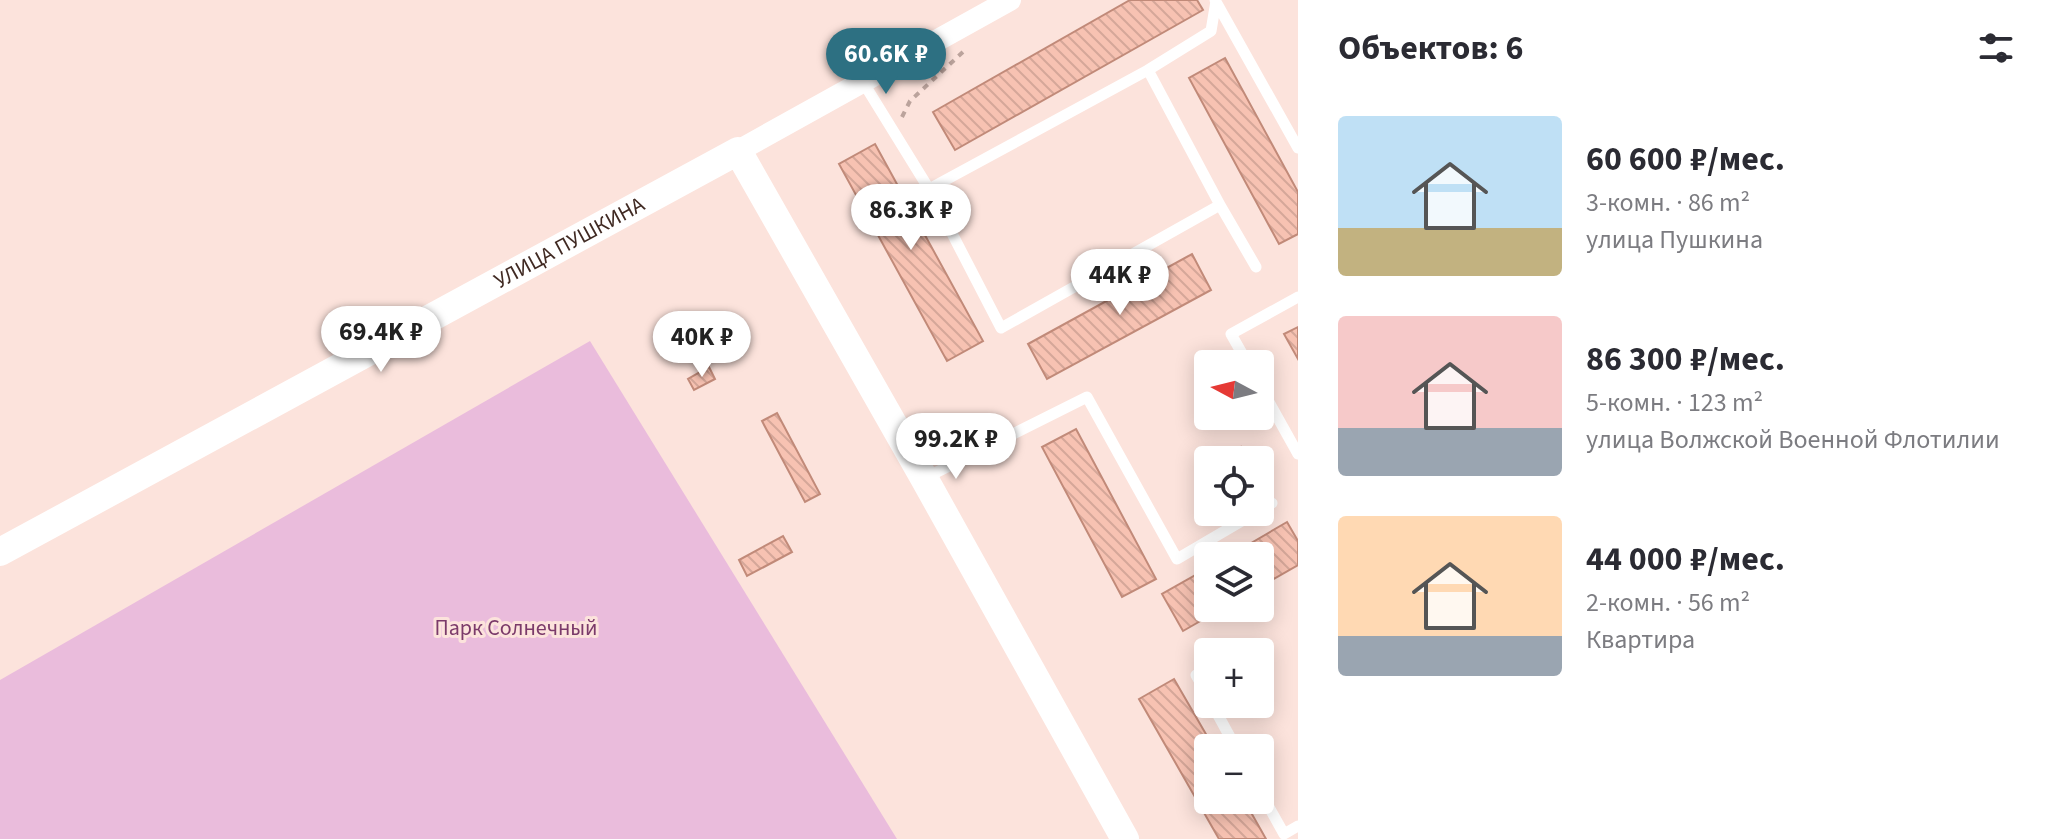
<!DOCTYPE html>
<html lang="ru">
<meta charset="utf-8">
<style>
:root{--surface:#fff;--page:#f7f7f7;--text:#2b2b33;--muted:#7c7c81;--accent:#2d7082}
body{margin:0;font-family:"Source Sans 3",sans-serif;background:var(--page);color:var(--text);height:100vh;display:flex;flex-direction:column;font-size:30px;white-space:nowrap}
*{box-sizing:border-box;margin:0}
p{font-size:26px;color:var(--muted)}
.icon{flex:none;width:44px;height:44px;fill:none;stroke:currentColor;stroke-width:2;stroke-linecap:round;stroke-linejoin:round}
.map{position:relative;flex:1;overflow:hidden}
.sheet{display:flex;flex-direction:column;background:var(--surface);width:760px}
.sheet>*{flex:none}
.needle{width:52px;rotate:277deg}
.buttons{position:absolute;left:1194px;top:350px;display:grid;gap:16px}
.buttons a{display:grid;place-items:center;width:80px;height:80px;border-radius:8px;background:var(--surface);box-shadow:0 4px 20px #0003;font-size:40px}
.price{position:absolute;translate:-50% -68px;padding:0 18px;border-radius:28px;background:#fff;color:#222;font-size:26px;line-height:52px;filter:drop-shadow(0 2px 4px #0008)}
.price::after{content:'';position:absolute;left:50%;top:48px;width:24px;height:18px;margin-left:-12px;background:inherit;clip-path:polygon(0 0,100% 0,50% 100%)}
.price.current{background:var(--accent);color:#fff}
ul{padding:0;list-style:none}
li{display:flex;align-items:center;gap:24px;height:200px;padding:0 40px}
li span{display:grid;place-items:center;flex:none;width:224px;height:160px;border-radius:8px;color:#555}
li>.icon{margin-inline-start:auto}
span .icon{width:96px;height:96px;fill:#fffc;stroke-width:1}
li b{font-size:34px}
h2{display:flex;justify-content:space-between;align-items:center;height:96px;padding:0 40px;font-size:34px}
main{display:flex;flex:1;min-height:0}
.map>svg:first-child{display:block}
</style>
<main>
<div class="map">
<svg width="1298" height="839" viewBox="0 0 1298 839">
<defs>
<pattern id="building-back-hatch" width="6" height="6" patternUnits="userSpaceOnUse" patternTransform="scale(2)"><rect width="6" height="6" fill="#f7c2b2"/><path d="M-1 5l2 2M0 0l6 6M5-1l2 2" fill="none" stroke="#d5a799"/></pattern>
</defs>
<rect width="100%" height="100%" fill="#fce3dc"/>
<path fill="#eabcdc" d="M 590,341 L 897,839 L 0,839 L 0,680 Z"/>
<path fill="url(#building-back-hatch)" stroke="#c18a79" stroke-width="2" d="M 1130,0 L 1197,0 L 1203,10 L 955,150 L 933,112 Z
M 1225,58 L 1298,192 L 1298,234 L 1279,244 L 1189,78 Z
M 875,144 L 983,341 L 947,361 L 839,164 Z
M 1192,254 L 1211,290 L 1047,379 L 1028,344 Z
M 1298,327 L 1298,359 L 1284,334 Z
M 709,367 L 715,379 L 694,390 L 688,379 Z
M 777,413 L 820,494 L 805,502 L 762,421 Z
M 1076,429 L 1156,579 L 1122,597 L 1042,447 Z
M 1241,447 L 1248,460 L 1223,460 L 1222,458 Z
M 1287,522 L 1298,541 L 1298,565 L 1260,587 L 1260,556 L 1229,556 Z
M 783,536 L 792,552 L 747,576 L 739,560 Z
M 1208,568 L 1208,608 L 1223,608 L 1183,631 L 1162,594 Z
M 1174,679 L 1214,748 L 1208,748 L 1208,800 L 1244,800 L 1266,839 L 1219,839 L 1139,699 Z"/>
<g fill="none" stroke-linecap="round" stroke-linejoin="round">
<path stroke="#bba39c" stroke-width="4" stroke-dasharray="6 6" stroke-linecap="butt" d="M 902,117 L 910,101 L 964,51"/>
<path stroke="#fff" stroke-width="11" d="M 1215,0 L 1298,148
M 1148,70 L 1211,31 L 1216,1
M 863,82 L 929,189 L 1001,328 L 1220,205 L 1148,70 L 929,189
M 1220,205 L 1256,267
M 1248,364 L 1231,334 L 1298,297
M 1260,386 L 1298,454
M 925,478 L 1087,397 L 1177,559 L 1257,512
M 1260,510 L 1272,503
M 1196,675 L 1208,696
M 1212,704 L 1236,748
M 1260,791 L 1284,834 L 1298,826"/>
<path stroke="#fff" stroke-width="22" d="M 738,151 L 1010,0"/>
<path stroke="#fff" stroke-width="28" id="s1" d="M 0,552 L 738,151 L 924,478 L 1125,839"/>
</g>
<g text-anchor="middle" dominant-baseline="central" stroke-width="6" stroke-linejoin="round" paint-order="stroke">
<g font-size="22" fill="#402a23" stroke="#fce3dc">
<text stroke="none"><textPath href="#s1" startOffset="648">УЛИЦА ПУШКИНА</textPath></text>
</g>
<g font-size="22" fill="#7b3a6a" stroke="#fce3dc">
<text x="516" y="628">Парк Солнечный</text>
</g>
</g>
</svg>
<div class="buttons">
<a><svg class="needle" viewBox="-14 -14 28 28"><path d="M0-13l5 13h-10z" fill="#e53935"/><path d="M0 13l5-13h-10z" fill="#7c7c81"/></svg></a>
<a><svg class="icon" aria-label="locate" viewBox="0 0 24 24"><circle cx="12" cy="12" r="6"/><path d="M12 2v4M12 18v4M2 12h4M18 12h4"/></svg></a>
<a><svg class="icon" aria-label="layers" viewBox="0 0 24 24"><path d="M12 4l9 5-9 5-9-5zM3 14l9 5 9-5"/></svg></a>
<a>+</a>
<a>−</a>
</div>
<b class="price current" style="left:886px;top:96px">60.6K ₽</b>
<b class="price" style="left:911px;top:252px">86.3K ₽</b>
<b class="price" style="left:1120px;top:317px">44K ₽</b>
<b class="price" style="left:381px;top:374px">69.4K ₽</b>
<b class="price" style="left:702px;top:379px">40K ₽</b>
<b class="price" style="left:956px;top:481px">99.2K ₽</b>
</div>
<section class="sheet">
<h2>Объектов: 6<svg class="icon" aria-label="filters" viewBox="0 0 24 24"><path d="M4 7h16M4 17h16"/><circle cx="9" cy="7" r="2"/><circle cx="15" cy="17" r="2"/></svg></h2>
<ul>
<li><span style="background:linear-gradient(#bfe0f5 70%,#c2b280 0)"><svg class="icon" aria-label="home" viewBox="0 0 24 24"><path d="M3 11l9-7 9 7M6 9v11h12V9"/></svg></span><div><b>60 600 ₽/мес.</b><p>3-комн. · 86 m²</p><p>улица Пушкина</p></div></li>
<li><span style="background:linear-gradient(#f6c9c9 70%,#9aa5b1 0)"><svg class="icon" aria-label="home" viewBox="0 0 24 24"><path d="M3 11l9-7 9 7M6 9v11h12V9"/></svg></span><div><b>86 300 ₽/мес.</b><p>5-комн. · 123 m²</p><p>улица Волжской Военной Флотилии</p></div></li>
<li><span style="background:linear-gradient(#ffd9b3 75%,#9aa5b1 0)"><svg class="icon" aria-label="home" viewBox="0 0 24 24"><path d="M3 11l9-7 9 7M6 9v11h12V9"/></svg></span><div><b>44 000 ₽/мес.</b><p>2-комн. · 56 m²</p><p>Квартира</p></div></li>
</ul>
</section>
</main>
